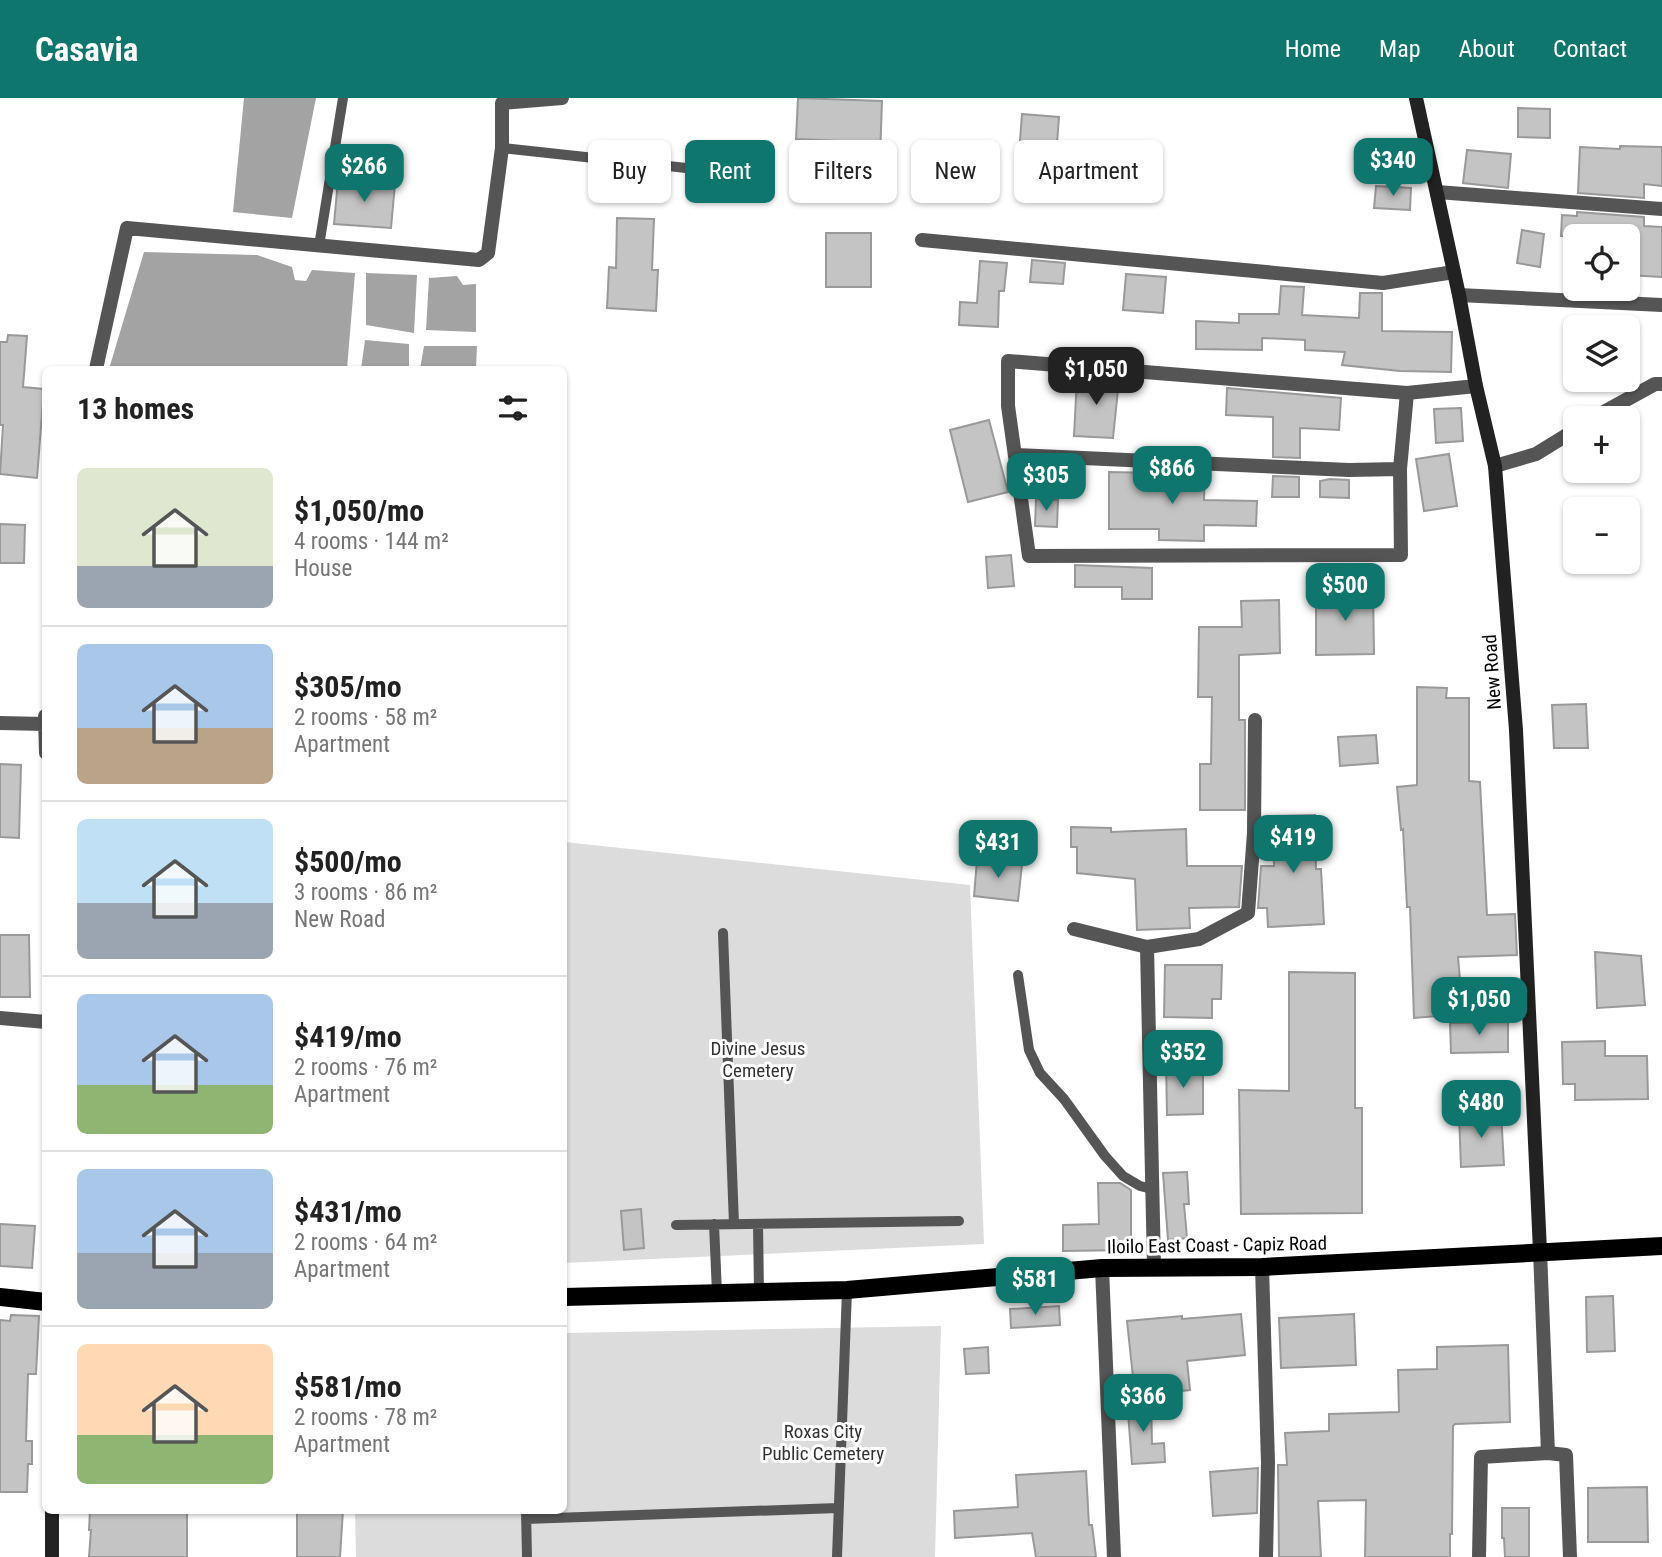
<!DOCTYPE html>
<meta charset="utf-8">
<style>
:root{--surface:#fff;--page:#f2f2f2;--text:#222;--muted:#767676;--line:#e0e0e0;--accent:#0f766e}
body{margin:0;font-family:"Roboto Condensed",sans-serif;background:var(--page);color:var(--text);height:100vh;display:flex;flex-direction:column;font-size:26px;white-space:nowrap}
*{box-sizing:border-box;margin:0}
p{font-size:23px;color:var(--muted)}
.icon{flex:none;width:38px;height:38px;fill:none;stroke:currentColor;stroke-width:2;stroke-linecap:round;stroke-linejoin:round}
.map{position:relative;flex:1;overflow:hidden}
.details{position:absolute;left:42px;top:268px;width:525px;height:1148px;display:flex;flex-direction:column;background:var(--surface);border-radius:10px;box-shadow:0 2px 5px #0004}
.details>*{flex:none}
.guide{position:absolute;left:588px;top:42px;width:665px;height:63px;display:flex;gap:14px}
.fabs{position:absolute;left:1563px;top:126px;display:grid;gap:14px}
.fabs a{display:grid;place-items:center;width:77px;height:77px;border-radius:10px;background:var(--surface);box-shadow:0 2px 5px #0004;font-size:35px}
.price{position:absolute;translate:-50% -60px;padding:0 16px;border-radius:14px;background:var(--accent);color:#fff;font-size:23px;line-height:46px;filter:drop-shadow(0 2px 4px #0008)}
.price::after{content:'';position:absolute;left:50%;top:42px;width:21px;height:16px;margin-left:-10px;background:inherit;clip-path:polygon(0 0,100% 0,50% 100%)}
.price.selected{background:#222;color:#fff}
ul{padding:0;list-style:none}
li{display:flex;align-items:center;gap:21px;height:175px;padding:0 35px}
li+li{border-top:2px solid var(--line)}
li span{display:grid;place-items:center;flex:none;width:196px;height:140px;border-radius:10px;color:#555}
li>.icon{margin-inline-start:auto}
span .icon{width:84px;height:84px;fill:#fffc;stroke-width:1}
li b{font-size:30px}
h2{display:flex;justify-content:space-between;align-items:center;height:84px;padding:0 35px;font-size:30px}
.pill{padding:0 24px;border-radius:10px;background:var(--surface);box-shadow:0 2px 5px #0004;font-size:24px;line-height:63px}
.pill.selected{background:var(--accent);color:#fff}
header{display:flex;align-items:center;gap:42px;box-sizing:border-box;height:98px;padding:0 35px;background:var(--accent);color:#fff}
header strong{font-size:33px}
nav{display:flex;gap:38px;margin-inline-start:auto;font-size:24px}
.map>svg:first-child{display:block}
</style>
<header>
<strong>Casavia</strong>
<nav><a>Home</a><a>Map</a><a>About</a><a>Contact</a></nav>
</header>
<div class="map">
<svg width="1662" height="1459" viewBox="0 0 1662 1459">
<rect width="100%" height="100%" fill="#fff"/>
<path fill="#dcdcdc" d="M 564,744 L 970,787 L 984,1146 L 564,1165 Z
M 941,1228 L 935,1459 L 356,1459 L 355,1412 L 564,1412 L 564,1235 Z"/>
<path fill="#a3a3a3" d="M 244,0 L 316,0 L 292,120 L 233,114 Z
M 144,154 L 257,157 L 292,169 L 295,182 L 306,183 L 312,172 L 355,175 L 347,271 L 109,271 Z
M 366,175 L 417,177 L 414,235 L 366,227 Z
M 457,178 L 463,187 L 476,186 L 476,234 L 426,232 L 429,180 Z
M 365,242 L 409,246 L 409,271 L 361,271 Z
M 424,248 L 477,248 L 476,271 L 420,271 Z"/>
<path fill="#c4c4c4" stroke="#999" stroke-width="2" d="M 798,0 L 882,3 L 880,59 L 838,57 L 839,43 L 796,41 Z
M 1518,10 L 1550,11 L 1550,40 L 1518,39 Z
M 1022,16 L 1059,19 L 1054,85 L 1017,82 Z
M 1620,48 L 1662,49 L 1662,88 L 1644,86 L 1644,100 L 1578,95 L 1580,49 L 1620,51 Z
M 1467,52 L 1511,56 L 1508,90 L 1463,85 Z
M 338,82 L 395,86 L 391,130 L 334,126 Z
M 1376,88 L 1411,90 L 1410,112 L 1374,110 Z
M 1577,114 L 1644,119 L 1644,128 L 1662,129 L 1662,179 L 1628,177 L 1628,138 L 1561,138 L 1562,117 L 1577,118 Z
M 617,120 L 654,121 L 652,172 L 658,172 L 656,213 L 607,210 L 609,169 L 616,170 Z
M 1522,132 L 1544,136 L 1540,169 L 1517,165 Z
M 826,135 L 871,135 L 871,189 L 826,189 Z
M 1032,162 L 1065,165 L 1063,186 L 1030,184 Z
M 980,163 L 1007,165 L 1004,193 L 999,193 L 998,229 L 959,227 L 960,204 L 977,205 Z
M 1126,176 L 1166,179 L 1163,215 L 1123,212 Z
M 1281,188 L 1304,189 L 1302,217 L 1359,220 L 1360,195 L 1382,195 L 1382,233 L 1452,234 L 1451,274 L 1400,273 L 1342,267 L 1345,254 L 1305,252 L 1305,242 L 1262,240 L 1262,252 L 1196,251 L 1196,223 L 1239,225 L 1239,216 L 1279,216 Z
M 8,237 L 27,238 L 23,289 L 44,291 L 37,380 L 0,376 L 3,327 L 0,327 L 0,244 L 7,244 Z
M 1077,279 L 1119,282 L 1113,340 L 1074,338 Z
M 1227,290 L 1341,300 L 1339,332 L 1300,330 L 1300,360 L 1273,359 L 1273,319 L 1226,317 Z
M 1461,310 L 1463,343 L 1436,345 L 1434,311 Z
M 989,322 L 1008,394 L 968,404 L 950,332 Z
M 1449,356 L 1457,408 L 1424,413 L 1416,361 Z
M 1109,374 L 1205,376 L 1204,402 L 1257,403 L 1256,428 L 1204,427 L 1204,443 L 1159,442 L 1159,431 L 1109,431 Z
M 1273,378 L 1299,379 L 1299,399 L 1272,399 Z
M 1330,381 L 1349,382 L 1349,400 L 1320,399 L 1320,383 Z
M 1036,401 L 1058,402 L 1057,429 L 1035,428 Z
M 0,426 L 25,427 L 24,465 L 0,465 Z
M 1011,457 L 1014,488 L 988,490 L 986,459 Z
M 1075,467 L 1152,470 L 1152,501 L 1122,501 L 1122,489 L 1075,489 Z
M 1373,492 L 1374,556 L 1316,557 L 1316,493 Z
M 1279,502 L 1280,555 L 1239,557 L 1239,622 L 1245,622 L 1245,712 L 1200,712 L 1200,666 L 1211,666 L 1212,599 L 1198,599 L 1199,529 L 1242,529 L 1241,503 Z
M 1417,589 L 1447,590 L 1446,600 L 1469,600 L 1469,683 L 1480,684 L 1487,817 L 1515,816 L 1517,857 L 1458,859 L 1463,916 L 1414,920 L 1410,809 L 1407,809 L 1403,731 L 1401,732 L 1397,689 L 1417,687 Z
M 1586,606 L 1588,650 L 1554,650 L 1552,607 Z
M 1376,637 L 1378,665 L 1340,668 L 1338,639 Z
M 0,666 L 21,667 L 19,740 L 0,739 Z
M 1315,717 L 1316,771 L 1321,771 L 1324,826 L 1268,829 L 1267,810 L 1258,810 L 1261,768 L 1274,768 L 1273,718 Z
M 1071,729 L 1111,730 L 1111,734 L 1186,731 L 1187,768 L 1242,768 L 1239,809 L 1189,810 L 1190,830 L 1137,832 L 1135,781 L 1077,775 L 1077,749 L 1071,749 Z
M 977,762 L 1022,767 L 1018,803 L 974,798 Z
M 0,837 L 29,837 L 30,899 L 0,899 Z
M 1595,854 L 1641,858 L 1645,907 L 1597,910 Z
M 1165,867 L 1222,867 L 1221,901 L 1212,901 L 1212,920 L 1164,919 Z
M 1289,874 L 1355,875 L 1355,1010 L 1362,1010 L 1362,1115 L 1241,1116 L 1239,992 L 1289,993 Z
M 1508,924 L 1508,954 L 1451,955 L 1450,925 Z
M 1605,943 L 1605,958 L 1647,958 L 1648,1001 L 1575,1002 L 1575,986 L 1563,986 L 1562,944 Z
M 1166,963 L 1187,963 L 1188,976 L 1203,976 L 1203,1016 L 1167,1017 Z
M 1501,1015 L 1504,1067 L 1461,1069 L 1459,1017 Z
M 1187,1074 L 1189,1106 L 1184,1106 L 1187,1140 L 1168,1142 L 1163,1075 Z
M 1098,1085 L 1120,1085 L 1131,1092 L 1131,1152 L 1063,1153 L 1063,1127 L 1099,1126 Z
M 641,1111 L 644,1150 L 624,1152 L 621,1113 Z
M 0,1126 L 35,1128 L 32,1170 L 0,1168 Z
M 1613,1198 L 1615,1253 L 1587,1254 L 1586,1199 Z
M 1059,1208 L 1060,1227 L 1011,1230 L 1010,1211 Z
M 1241,1216 L 1245,1257 L 1187,1263 L 1190,1292 L 1135,1298 L 1127,1223 L 1182,1218 L 1182,1221 Z
M 1354,1216 L 1356,1267 L 1281,1270 L 1279,1220 Z
M 11,1217 L 39,1218 L 36,1276 L 28,1276 L 26,1343 L 32,1343 L 32,1366 L 28,1366 L 27,1394 L 0,1394 L 0,1222 L 10,1223 Z
M 1508,1247 L 1510,1324 L 1455,1326 L 1453,1328 L 1452,1436 L 1450,1436 L 1450,1459 L 1365,1459 L 1366,1402 L 1318,1403 L 1321,1459 L 1279,1459 L 1278,1367 L 1287,1367 L 1285,1335 L 1329,1333 L 1329,1316 L 1399,1314 L 1398,1272 L 1437,1271 L 1437,1249 Z
M 988,1249 L 989,1275 L 966,1276 L 964,1251 Z
M 1151,1301 L 1152,1346 L 1164,1345 L 1165,1364 L 1132,1366 L 1127,1302 Z
M 1258,1370 L 1257,1415 L 1213,1418 L 1210,1374 Z
M 1086,1373 L 1089,1427 L 1092,1427 L 1096,1459 L 1036,1459 L 1032,1435 L 955,1440 L 954,1413 L 1018,1409 L 1016,1377 Z
M 1647,1389 L 1648,1444 L 1588,1444 L 1588,1390 Z
M 1502,1410 L 1529,1410 L 1529,1459 L 1505,1459 L 1504,1440 L 1502,1440 Z
M 90,1412 L 187,1412 L 187,1459 L 89,1459 L 91,1432 L 89,1432 Z
M 297,1412 L 343,1412 L 340,1459 L 297,1459 Z"/>
<g fill="none" stroke-linecap="round" stroke-linejoin="round">
<path stroke="#555" stroke-width="10" d="M 502,50 L 723,74
M 319,148 L 343,0
M 723,835 L 734,1126
M 1018,877 L 1029,952 L 1040,975 L 1064,1001 L 1105,1058 L 1123,1078 L 1140,1088 L 1152,1091
M 714,1126 L 717,1195
M 758,1126 L 759,1194
M 676,1127 L 959,1123
M 526,1412 L 527,1459
M 526,1421 L 838,1410
M 837,1459 L 847,1192"/>
<path stroke="#555" stroke-width="14" d="M 1437,94 L 1662,111
M 922,142 L 1383,185 L 1454,174
M 1459,197 L 1662,207
M 96,271 L 127,130 L 479,162 L 488,155 L 502,50 L 502,5 L 562,0
M 1407,295 L 1400,371 L 1401,457 L 1029,458 L 1008,308 L 1008,263 L 1407,295 L 1476,288
M 1593,320 L 1655,286 L 1662,286
M 1016,357 L 1349,372 L 1400,371
M 1495,368 L 1536,356 L 1575,332
M 45,618 L 46,655
M 0,625 L 45,626
M 1074,831 L 1147,849 L 1199,841 L 1248,815 L 1254,735 L 1255,622
M 1147,849 L 1154,1168
M 0,920 L 46,924
M 1540,1153 L 1548,1355
M 1262,1169 L 1268,1364 L 1266,1459
M 1102,1170 L 1114,1459
M 1479,1459 L 1481,1359 L 1548,1355 L 1566,1357 L 1570,1459"/>
<path stroke="#222" stroke-width="14" d="M 1416,0 L 1459,197 L 1476,288 L 1495,368 L 1516,632 L 1540,1153
M 52,1459 L 52,1412"/>
<path stroke="#000" stroke-width="18" d="M 0,1199 L 46,1204
M 564,1199 L 847,1192 L 1102,1170 L 1262,1169 L 1662,1148"/>
</g>
<g text-anchor="middle" dominant-baseline="central" stroke-width="6" stroke-linejoin="round" paint-order="stroke">
<g font-size="19" fill="#000" stroke="#fff">
<text transform="translate(1492 574) rotate(-94)">New Road</text>
<text transform="translate(1217 1147) rotate(-1)">Iloilo East Coast - Capiz Road</text>
</g>
<g font-size="19" fill="#333" stroke="#fff">
<text x="758" y="950">Divine Jesus<tspan x="758" dy="22">Cemetery</tspan></text>
<text x="823" y="1333">Roxas City<tspan x="823" dy="22">Public Cemetery</tspan></text>
</g>
</g>
</svg>
<div class="fabs">
<a><svg class="icon" aria-label="locate" viewBox="0 0 24 24"><circle cx="12" cy="12" r="6"/><path d="M12 2v4M12 18v4M2 12h4M18 12h4"/></svg></a>
<a><svg class="icon" aria-label="layers" viewBox="0 0 24 24"><path d="M12 4l9 5-9 5-9-5zM3 14l9 5 9-5"/></svg></a>
<a>+</a>
<a>−</a>
</div>
<b class="price" style="left:1393px;top:100px">$340</b>
<b class="price" style="left:364px;top:106px">$266</b>
<b class="price selected" style="left:1096px;top:309px">$1,050</b>
<b class="price" style="left:1172px;top:408px">$866</b>
<b class="price" style="left:1046px;top:415px">$305</b>
<b class="price" style="left:1345px;top:525px">$500</b>
<b class="price" style="left:1293px;top:777px">$419</b>
<b class="price" style="left:998px;top:782px">$431</b>
<b class="price" style="left:1479px;top:939px">$1,050</b>
<b class="price" style="left:1183px;top:992px">$352</b>
<b class="price" style="left:1481px;top:1042px">$480</b>
<b class="price" style="left:1035px;top:1219px">$581</b>
<b class="price" style="left:1143px;top:1336px">$366</b>
<div class="guide">
<a class="pill">Buy</a>
<a class="pill selected">Rent</a>
<a class="pill">Filters</a>
<a class="pill">New</a>
<a class="pill">Apartment</a>
</div>
<section class="details">
<h2>13 homes<svg class="icon" aria-label="filters" viewBox="0 0 24 24"><path d="M4 7h16M4 17h16"/><circle cx="9" cy="7" r="2"/><circle cx="15" cy="17" r="2"/></svg></h2>
<ul>
<li><span style="background:linear-gradient(#dfe7d0 70%,#9aa5b1 0)"><svg class="icon" aria-label="home" viewBox="0 0 24 24"><path d="M3 11l9-7 9 7M6 9v11h12V9"/></svg></span><div><b>$1,050/mo</b><p>4 rooms · 144 m²</p><p>House</p></div></li>
<li><span style="background:linear-gradient(#a9c7e8 60%,#b9a48a 0)"><svg class="icon" aria-label="home" viewBox="0 0 24 24"><path d="M3 11l9-7 9 7M6 9v11h12V9"/></svg></span><div><b>$305/mo</b><p>2 rooms · 58 m²</p><p>Apartment</p></div></li>
<li><span style="background:linear-gradient(#bfe0f5 60%,#9aa5b1 0)"><svg class="icon" aria-label="home" viewBox="0 0 24 24"><path d="M3 11l9-7 9 7M6 9v11h12V9"/></svg></span><div><b>$500/mo</b><p>3 rooms · 86 m²</p><p>New Road</p></div></li>
<li><span style="background:linear-gradient(#a9c7e8 65%,#8fb573 0)"><svg class="icon" aria-label="home" viewBox="0 0 24 24"><path d="M3 11l9-7 9 7M6 9v11h12V9"/></svg></span><div><b>$419/mo</b><p>2 rooms · 76 m²</p><p>Apartment</p></div></li>
<li><span style="background:linear-gradient(#a9c7e8 60%,#9aa5b1 0)"><svg class="icon" aria-label="home" viewBox="0 0 24 24"><path d="M3 11l9-7 9 7M6 9v11h12V9"/></svg></span><div><b>$431/mo</b><p>2 rooms · 64 m²</p><p>Apartment</p></div></li>
<li><span style="background:linear-gradient(#ffd9b3 65%,#8fb573 0)"><svg class="icon" aria-label="home" viewBox="0 0 24 24"><path d="M3 11l9-7 9 7M6 9v11h12V9"/></svg></span><div><b>$581/mo</b><p>2 rooms · 78 m²</p><p>Apartment</p></div></li>
</ul>
</section>
</div>
